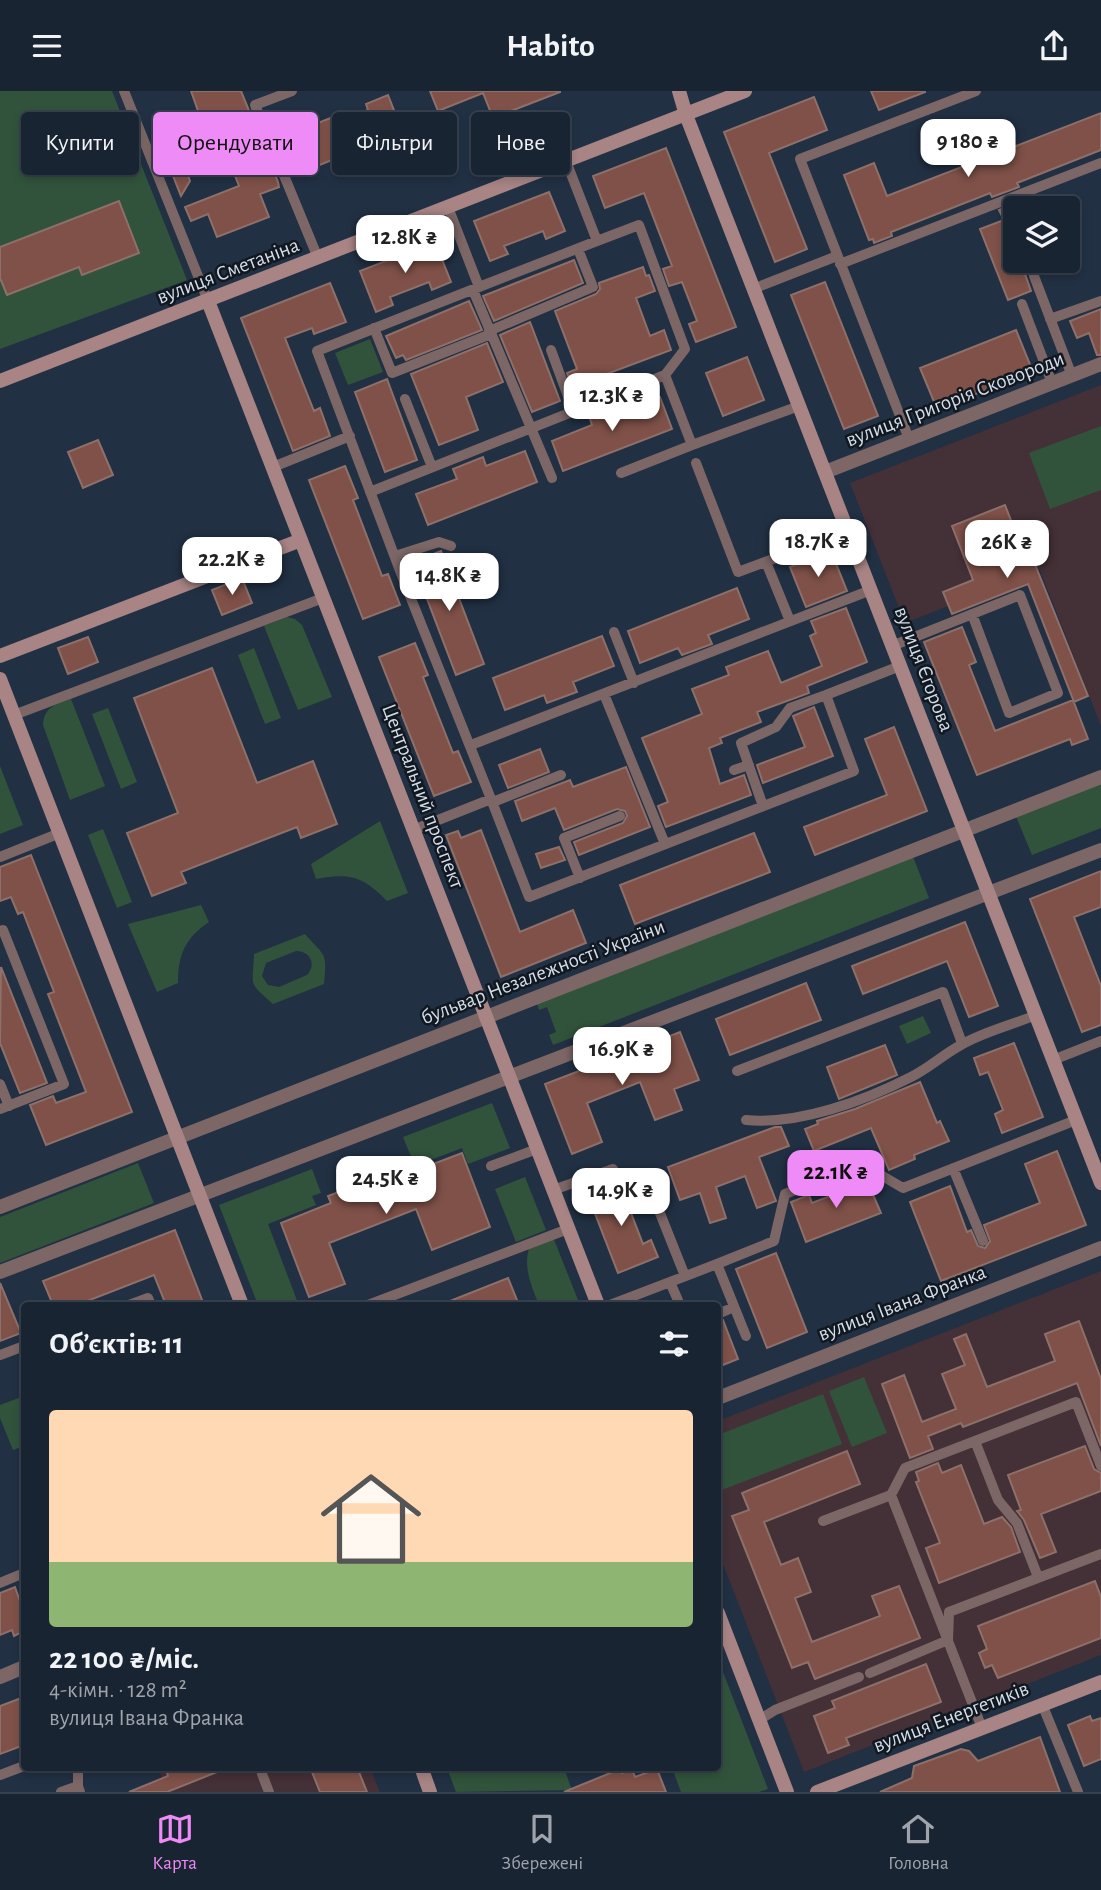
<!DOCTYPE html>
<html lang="uk">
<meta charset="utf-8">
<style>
:root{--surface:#192432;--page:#222c3a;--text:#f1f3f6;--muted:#9fa4ac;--line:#37414d;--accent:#ef8bf6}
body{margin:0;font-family:"Alegreya Sans",sans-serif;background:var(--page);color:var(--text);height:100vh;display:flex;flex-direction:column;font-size:26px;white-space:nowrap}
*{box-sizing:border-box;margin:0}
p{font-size:23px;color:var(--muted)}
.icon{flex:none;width:38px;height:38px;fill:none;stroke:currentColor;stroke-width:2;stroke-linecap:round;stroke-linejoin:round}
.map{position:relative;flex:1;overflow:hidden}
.side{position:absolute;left:21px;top:1211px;width:700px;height:469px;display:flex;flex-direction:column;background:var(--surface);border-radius:7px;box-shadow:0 4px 10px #0003,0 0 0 2px var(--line)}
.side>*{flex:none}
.top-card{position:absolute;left:21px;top:21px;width:700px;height:63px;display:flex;gap:14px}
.buttons{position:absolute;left:1003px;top:105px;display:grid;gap:14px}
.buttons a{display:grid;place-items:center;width:77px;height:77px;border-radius:7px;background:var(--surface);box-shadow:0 4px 10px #0003,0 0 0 2px var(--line);font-size:35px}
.price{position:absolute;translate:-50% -60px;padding:0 16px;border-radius:14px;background:#fff;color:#222;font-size:23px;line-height:46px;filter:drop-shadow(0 2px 4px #0008)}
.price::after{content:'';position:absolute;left:50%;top:42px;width:21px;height:16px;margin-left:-10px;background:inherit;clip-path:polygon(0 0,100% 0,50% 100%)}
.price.active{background:var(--accent);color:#111}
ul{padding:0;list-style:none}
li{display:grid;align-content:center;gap:14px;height:371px;padding:0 28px}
li span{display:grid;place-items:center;height:217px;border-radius:7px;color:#555}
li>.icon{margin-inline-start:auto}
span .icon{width:126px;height:126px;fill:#fffc;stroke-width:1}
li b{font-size:30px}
h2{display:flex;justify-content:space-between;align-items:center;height:84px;padding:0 28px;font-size:30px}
.tag{padding:0 24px;border-radius:7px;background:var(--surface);box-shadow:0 4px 10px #0003,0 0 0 2px var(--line);font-size:24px;line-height:63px}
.tag.active{background:var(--accent);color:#111}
header{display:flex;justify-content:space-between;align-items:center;height:91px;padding:0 28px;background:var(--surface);font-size:32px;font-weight:600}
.menu{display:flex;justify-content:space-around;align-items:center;height:98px;border-top:2px solid var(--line);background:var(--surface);font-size:19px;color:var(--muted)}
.menu a{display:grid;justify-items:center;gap:4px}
.menu .active{color:var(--accent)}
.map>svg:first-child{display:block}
</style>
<header><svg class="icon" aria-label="menu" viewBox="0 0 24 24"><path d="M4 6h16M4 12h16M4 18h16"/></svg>Habito<svg class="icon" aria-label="share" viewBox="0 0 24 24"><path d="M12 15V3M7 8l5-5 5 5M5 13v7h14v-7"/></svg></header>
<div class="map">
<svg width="1101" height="1701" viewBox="0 0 1101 1701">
<rect width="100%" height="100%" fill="#213043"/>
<path fill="#443037" d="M 1101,294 L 1101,635 L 1040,479 L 905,532 L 850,392 Z
M 1101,1180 L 1101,1564 L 804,1681 L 718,1460 L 718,1330 Z
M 158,1677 L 370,1677 L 380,1701 L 168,1701 Z"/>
<path fill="#31533b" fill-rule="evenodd" d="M 0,0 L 112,0 L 187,189 L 0,258 Z
M 370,248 L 383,281 L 348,294 L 335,262 Z
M 1101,335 L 1101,399 L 1050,418 L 1029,362 Z
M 287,526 L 295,528 L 302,534 L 332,606 L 298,619 L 264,535 Z
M 254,557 L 281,627 L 265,633 L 238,564 Z
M 71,608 L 105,695 L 70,709 L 43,634 C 44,616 55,614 71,608 Z
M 108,617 L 137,691 L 121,698 L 92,623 Z
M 0,675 L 23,734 L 0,743 Z
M 1101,689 L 1101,737 L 1032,764 L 1015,723 Z
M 380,730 L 408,802 L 387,810 C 363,785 349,782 316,788 L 311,773 Z
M 103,738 L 132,811 L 117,817 L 88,744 Z
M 912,763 L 929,807 L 553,954 L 549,944 L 556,941 L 547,916 L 539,919 L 536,909 Z
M 201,814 L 209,831 C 185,847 178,864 178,892 L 157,901 L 128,833 Z
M 305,843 C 326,867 327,860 324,893 L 273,913 C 247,890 253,896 254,863 ZM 296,860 C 310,860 317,873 307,884 L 279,896 L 268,894 L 262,885 L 266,872 Z
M 923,925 L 931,942 L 907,953 L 899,935 Z
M 492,1012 L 510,1057 L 468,1073 L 462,1057 L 415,1075 L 403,1046 Z
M 138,1072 L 154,1112 L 0,1172 L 0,1126 Z
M 312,1078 L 321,1102 L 312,1105 L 316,1114 L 268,1133 L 298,1212 L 291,1214 L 258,1214 L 219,1114 Z
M 525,1086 L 546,1139 L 516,1151 L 495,1098 Z
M 553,1146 L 580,1214 L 539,1214 C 532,1196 523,1177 529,1158 Z
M 864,1286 L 887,1342 L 852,1356 L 829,1300 Z
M 823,1303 L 842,1353 L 719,1400 L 718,1344 Z
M 24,1305 L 24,1355 L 13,1359 L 0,1327 L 0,1314 Z
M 718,1568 L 768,1698 L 759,1701 L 681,1701 L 672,1677 L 718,1676 Z
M 447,1677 L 564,1677 L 572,1699 L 456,1701 Z"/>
<path fill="#7f5148" stroke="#8e706a" stroke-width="2" d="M 191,0 L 241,0 L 278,91 L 279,96 L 260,103 L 269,126 L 217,146 L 208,123 L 191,130 L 185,116 L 239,95 L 215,34 L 175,50 L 190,90 L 181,105 L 154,37 L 198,20 Z
M 430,0 L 560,0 L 560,1 L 493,27 L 483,2 L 438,20 Z
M 871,0 L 925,0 L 925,1 L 879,19 Z
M 388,4 L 403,42 L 382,50 L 386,62 L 357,74 L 352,61 L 292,85 L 277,48 L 338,24 L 340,30 L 368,19 L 366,13 Z
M 814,6 L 827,39 L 769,62 L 807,158 L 775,171 L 724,41 Z
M 1101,22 L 1101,59 L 1017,92 L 1019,96 L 992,106 L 990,102 L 891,141 L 892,145 L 874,152 L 873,148 L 869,149 L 844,84 L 874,72 L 887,105 Z
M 666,57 L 736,236 L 696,251 L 689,233 L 697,230 L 682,191 L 669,195 L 663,178 L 672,175 L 644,102 L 605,117 L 593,85 Z
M 549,101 L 565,140 L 546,148 L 543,140 L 504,155 L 508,163 L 490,170 L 474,130 Z
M 119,110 L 139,162 L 82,184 L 79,176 L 7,204 L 0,187 L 0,156 Z
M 1024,110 L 1028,117 L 1015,117 L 1015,170 L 1056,171 L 1031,178 L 1025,183 L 1031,200 L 1008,209 L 980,138 L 1004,129 L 999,119 Z
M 435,151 L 451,191 L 432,199 L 429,191 L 390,206 L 393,214 L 376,221 L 360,180 Z
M 574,169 L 583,192 L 494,230 L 483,205 Z
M 643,176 L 646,185 L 649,184 L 655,200 L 636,207 L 650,245 L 664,239 L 671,259 L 572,296 L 567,282 L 577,278 L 555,220 L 596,203 L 600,198 L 599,192 Z
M 825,191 L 878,325 L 844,338 L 791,204 Z
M 330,192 L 346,231 L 314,243 L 312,237 L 285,247 L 314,320 L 320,317 L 330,345 L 293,360 L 241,227 Z
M 469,210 L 482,239 L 406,269 L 403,264 L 396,267 L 386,245 Z
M 1101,218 L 1101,264 L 1097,264 L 1089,242 L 1077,247 L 1070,230 Z
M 530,231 L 560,310 L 532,321 L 500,244 Z
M 1016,239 L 1033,281 L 937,318 L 920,277 Z
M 487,252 L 503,291 L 466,306 L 478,339 L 439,354 L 411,283 Z
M 747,266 L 764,309 L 723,325 L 706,282 Z
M 387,288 L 417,369 L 385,381 L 355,301 Z
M 660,306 L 672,338 L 563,380 L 552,350 L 592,334 L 589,325 L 619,313 L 622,321 Z
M 98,349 L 113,384 L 83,397 L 68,361 Z
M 525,360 L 537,391 L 428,434 L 416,403 L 457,388 L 453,378 L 483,366 L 486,375 Z
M 345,375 L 358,407 L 353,409 L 382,485 L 388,483 L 400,514 L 363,528 L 309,389 Z
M 1005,414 L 1026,468 L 1032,466 L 1088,605 L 1074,611 L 1028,493 L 952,523 L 943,501 L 973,489 L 952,435 Z
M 441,460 L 484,573 L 456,584 L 413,471 Z
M 831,460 L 847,500 L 806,516 L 790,476 Z
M 242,487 L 252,512 L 222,524 L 212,499 Z
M 737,497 L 749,528 L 708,544 L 712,553 L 682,564 L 678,557 L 640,572 L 628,540 Z
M 846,517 L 867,571 L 807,595 L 809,602 L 757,621 L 761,631 L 720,647 L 722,652 L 709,657 L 720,693 L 744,684 L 751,704 L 666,736 L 658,715 L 668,711 L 642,647 L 702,623 L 692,598 L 729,584 L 726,576 L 768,560 L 781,592 L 822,575 L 810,545 L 816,542 L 811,530 Z
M 962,536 L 976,571 L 969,574 L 995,640 L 1073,609 L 1088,648 L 1072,654 L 1070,648 L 977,684 L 924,551 Z
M 602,545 L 614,575 L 573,591 L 577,601 L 547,612 L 544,604 L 505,619 L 493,587 Z
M 88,546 L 98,571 L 68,583 L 58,557 Z
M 415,552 L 428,584 L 423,586 L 453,662 L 458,660 L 471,691 L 434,705 L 379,566 Z
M 212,577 L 257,692 L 313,670 L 337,733 L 301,747 L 297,736 L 181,781 L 186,792 L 152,805 L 127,742 L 178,722 L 134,607 Z
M 814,616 L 833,665 L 763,692 L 757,674 L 805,656 L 793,625 Z
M 894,636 L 927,720 L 815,764 L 804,736 L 887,704 L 865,648 Z
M 540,658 L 549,681 L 508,697 L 499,674 Z
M 626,676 L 650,736 L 579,764 L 574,751 L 623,732 L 627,725 L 625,720 L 617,718 L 564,739 L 555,717 L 522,730 L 515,710 L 570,689 L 573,696 Z
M 481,739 L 520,841 L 573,819 L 586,852 L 501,886 L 446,744 L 458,740 L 461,747 Z
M 754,742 L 770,781 L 635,833 L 620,794 Z
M 559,756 L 565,769 L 541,777 L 536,763 Z
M 31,764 L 132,1021 L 46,1054 L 30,1014 L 53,1005 L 56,1012 L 86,1001 L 48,903 L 54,901 L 23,821 L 18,823 L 11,806 L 0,810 L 0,776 Z
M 1101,780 L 1101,816 L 1074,826 L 1101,895 L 1101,934 L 1082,941 L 1030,808 Z
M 965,831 L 998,915 L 969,926 L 947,870 L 863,903 L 852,875 Z
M 1,876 L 47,992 L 20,1002 L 0,952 Z
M 806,892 L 821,929 L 730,964 L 716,928 Z
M 680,941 L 699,989 L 674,998 L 682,1019 L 655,1029 L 640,991 L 587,1012 L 602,1051 L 572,1063 L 545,993 Z
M 1014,952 L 1043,1026 L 1002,1042 L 995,1023 L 1003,1019 L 988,981 L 980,984 L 974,967 Z
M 885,954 L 897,984 L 839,1008 L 827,976 Z
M 920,991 L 937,1032 L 940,1030 L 949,1050 L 914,1064 L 915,1068 L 889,1079 L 871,1037 L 814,1060 L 805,1038 L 818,1033 L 817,1030 L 855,1018 Z
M 775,1036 L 781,1036 L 789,1055 L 759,1066 L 776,1110 L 757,1117 L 745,1085 L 716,1096 L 726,1127 L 710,1132 L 700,1102 L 680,1109 L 668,1076 Z
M 1057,1060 L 1086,1134 L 941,1190 L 910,1111 L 950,1095 L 967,1141 L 971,1139 L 978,1155 L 985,1157 L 990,1150 L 984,1134 L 1040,1112 L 1025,1073 Z
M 462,1062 L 490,1136 L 432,1159 L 416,1118 L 329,1152 L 345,1193 L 309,1206 L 281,1132 L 331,1112 L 328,1105 L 409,1074 L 412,1081 Z
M 864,1083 L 881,1122 L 806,1151 L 791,1111 L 809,1104 L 812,1112 L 851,1097 L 848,1089 Z
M 629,1091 L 637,1111 L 628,1114 L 643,1153 L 651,1149 L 658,1166 L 618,1182 L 589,1107 Z
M 175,1139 L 204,1214 L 166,1214 L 154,1184 L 77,1214 L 53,1214 L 43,1190 Z
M 776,1162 L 807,1241 L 767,1257 L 736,1178 Z
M 508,1187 L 519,1214 L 440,1214 Z
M 0,1192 L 21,1242 L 0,1250 Z
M 723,1229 L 738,1268 L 718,1276 L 718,1230 Z
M 1079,1230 L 1101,1288 L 1101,1355 L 1077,1292 L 963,1336 L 961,1332 L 928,1345 L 933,1358 L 910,1367 L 882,1293 L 904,1284 L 922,1331 L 956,1318 L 942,1283 L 965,1274 L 954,1248 L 966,1243 L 987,1296 L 1055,1270 L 1045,1243 Z
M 1085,1355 L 1094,1378 L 1101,1382 L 1101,1400 L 1041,1423 L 1056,1461 L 1040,1467 L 1024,1429 L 1017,1420 L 1021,1419 L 1008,1384 Z
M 847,1360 L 860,1393 L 764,1431 L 781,1474 L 798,1467 L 811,1501 L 795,1507 L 812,1551 L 880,1525 L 872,1505 L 899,1495 L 920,1547 L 815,1588 L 808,1571 L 792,1577 L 732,1425 L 749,1419 L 742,1402 Z
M 938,1372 L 942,1382 L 961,1374 L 984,1433 L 1002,1426 L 1011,1436 L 1020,1461 L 939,1492 L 926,1457 L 940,1452 L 916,1391 L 919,1390 L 916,1381 Z
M 1095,1490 L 1101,1506 L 1101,1547 L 998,1587 L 992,1574 L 985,1577 L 979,1562 L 987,1558 L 978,1535 Z
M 15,1496 L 24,1522 L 24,1540 L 14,1545 L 12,1539 L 0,1544 L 0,1502 Z
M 926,1573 L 941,1611 L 846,1647 L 849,1654 L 828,1662 L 814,1625 L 835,1617 L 832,1610 Z
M 24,1606 L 24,1654 L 0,1663 L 0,1615 Z
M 1090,1625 L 1092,1630 L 1101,1627 L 1101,1668 L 1084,1675 L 1068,1634 Z
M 1040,1646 L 1060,1701 L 880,1701 L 912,1687 L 914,1675 L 961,1658 L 969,1660 L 978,1670 Z
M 165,1676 L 227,1676 L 227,1677 L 167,1701 L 129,1701 L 168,1685 Z
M 310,1676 L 357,1676 L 367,1701 L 320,1701 Z
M 620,1678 L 622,1682 L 632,1678 L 635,1686 L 657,1678 L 666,1701 L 564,1701 Z"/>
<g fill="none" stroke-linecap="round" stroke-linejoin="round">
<path stroke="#7c6666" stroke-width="10" d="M 124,0 L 208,210
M 292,0 L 255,14 L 318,167
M 840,173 L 1101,72
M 1034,185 L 1072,285
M 479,196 L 597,150
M 753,198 L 837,165
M 473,199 L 552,387
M 1022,213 L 1052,292
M 1050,228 L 1101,210
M 374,237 L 392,282 L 491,243
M 489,240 L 593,196 L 578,158
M 551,259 L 573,319
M 665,284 L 692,354
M 405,308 L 432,376
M 909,348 L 800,68 L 976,0
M 696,372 L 738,481 L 848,440
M 273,376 L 350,345
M 621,382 L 692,354 L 799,315
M 370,401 L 665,284 L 685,258 L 639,134 L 597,150 L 566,70
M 395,465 L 439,451 L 451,455
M 766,471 L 790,530
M 614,541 L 634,592
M 892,555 L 1020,504 L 1058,602 L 1009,622 L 972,523
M 604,603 L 665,753
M 14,624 L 323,507
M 471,654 L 871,499
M 734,679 L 749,674
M 491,708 L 529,806 L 854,680 L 826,604 L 900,575
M 493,711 L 561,684
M 763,715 L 741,652 L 776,636 L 790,617 L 826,604
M 413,739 L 491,708 L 402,485 L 317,260 L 479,196 L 448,116
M 0,766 L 60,742
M 580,787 L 564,747 L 620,725
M 0,840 L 3,839 L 64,993 L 0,1018
M 1053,969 L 1101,950
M 737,980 L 943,901 L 962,952
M 0,993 L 9,1015
M 746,1029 C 799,1034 864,1010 911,986 C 929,977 944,963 961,954 C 983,941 1012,934 1036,924
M 491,1075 L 537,1058
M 953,1077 L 983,1150
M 650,1097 L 685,1185
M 553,1099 L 613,1078
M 717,1173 L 774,1150 L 785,1103 L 862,1073 L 903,1097 L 1076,1029
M 670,1191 L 680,1214
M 129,1214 L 148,1207 L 151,1214
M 368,1214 L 568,1138
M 610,1214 L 717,1173 L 746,1245
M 718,1223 L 734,1216
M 0,1264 L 24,1255
M 975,1350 L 998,1409 L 1017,1432 L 1038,1486
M 891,1404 L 982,1637
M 823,1430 L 891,1404 L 905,1377 L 1076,1311 L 1101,1375
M 0,1492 L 24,1482
M 870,1582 L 948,1549 L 949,1521 L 1101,1463
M 1042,1613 L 1078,1701
M 759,1629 L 775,1619 L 859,1586
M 78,1676 L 78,1695 L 80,1701
M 262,1683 L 269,1701
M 0,1684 L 24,1675
M 61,1701 L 78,1695"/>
<path stroke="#7c6666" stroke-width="14" d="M 825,381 L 1101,273
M 0,1116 L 1101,686
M 0,1181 L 1101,759
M 718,1307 L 1101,1157
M 0,1586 L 24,1576"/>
<path stroke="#a88484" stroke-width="14" d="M 679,0 L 686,24 L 1101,1092
M 208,210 L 598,1214
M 0,290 L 745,0
M 0,565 L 301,449
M 0,588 L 242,1214
M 718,1522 L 787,1701
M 421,1676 L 430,1701
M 817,1701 L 1101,1591"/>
</g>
<g text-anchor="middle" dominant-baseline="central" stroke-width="5" stroke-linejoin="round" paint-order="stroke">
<g font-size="21" fill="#d3dce9" stroke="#111820">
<text transform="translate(228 180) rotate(-21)">вулиця Сметаніна</text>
<text transform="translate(955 308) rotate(-21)">вулиця Григорія Сковороди</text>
<text transform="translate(924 578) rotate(69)">вулиця Єгорова</text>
<text transform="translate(423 705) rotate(69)">Центральний проспект</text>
<text transform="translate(543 881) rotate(-21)">бульвар Незалежності України</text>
<text transform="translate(902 1212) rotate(-21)">вулиця Івана Франка</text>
<text transform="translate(951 1626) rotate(-21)">вулиця Енергетиків</text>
</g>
</g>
</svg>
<div class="buttons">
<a><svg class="icon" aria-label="layers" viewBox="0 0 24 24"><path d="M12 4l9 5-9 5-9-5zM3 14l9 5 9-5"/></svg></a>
</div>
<b class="price" style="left:968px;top:88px">9 180 ₴</b>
<b class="price" style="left:405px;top:184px">12.8K ₴</b>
<b class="price" style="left:612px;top:342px">12.3K ₴</b>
<b class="price" style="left:818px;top:488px">18.7K ₴</b>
<b class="price" style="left:1007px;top:489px">26K ₴</b>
<b class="price" style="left:232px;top:506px">22.2K ₴</b>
<b class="price" style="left:449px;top:522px">14.8K ₴</b>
<b class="price" style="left:622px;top:996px">16.9K ₴</b>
<b class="price active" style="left:836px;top:1119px">22.1K ₴</b>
<b class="price" style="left:386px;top:1125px">24.5K ₴</b>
<b class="price" style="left:621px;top:1137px">14.9K ₴</b>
<div class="top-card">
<a class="tag">Купити</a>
<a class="tag active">Орендувати</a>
<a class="tag">Фільтри</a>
<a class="tag">Нове</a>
</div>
<section class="side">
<h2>Об’єктів: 11<svg class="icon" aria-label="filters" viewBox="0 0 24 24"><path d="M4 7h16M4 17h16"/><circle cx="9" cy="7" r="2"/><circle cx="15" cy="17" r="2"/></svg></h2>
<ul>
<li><span style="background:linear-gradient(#ffd9b3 70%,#8fb573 0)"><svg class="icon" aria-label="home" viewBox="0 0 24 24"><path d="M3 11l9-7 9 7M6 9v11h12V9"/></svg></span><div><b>22 100 ₴/міс.</b><p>4-кімн. · 128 m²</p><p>вулиця Івана Франка</p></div></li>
</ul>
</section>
</div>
<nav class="menu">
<a class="active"><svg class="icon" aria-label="map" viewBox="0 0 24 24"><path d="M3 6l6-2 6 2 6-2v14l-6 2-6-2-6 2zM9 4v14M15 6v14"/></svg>Карта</a>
<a><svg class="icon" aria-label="saved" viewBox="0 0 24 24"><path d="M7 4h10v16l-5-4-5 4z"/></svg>Збережені</a>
<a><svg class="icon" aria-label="home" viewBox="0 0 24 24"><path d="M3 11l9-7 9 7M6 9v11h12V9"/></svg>Головна</a>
</nav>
